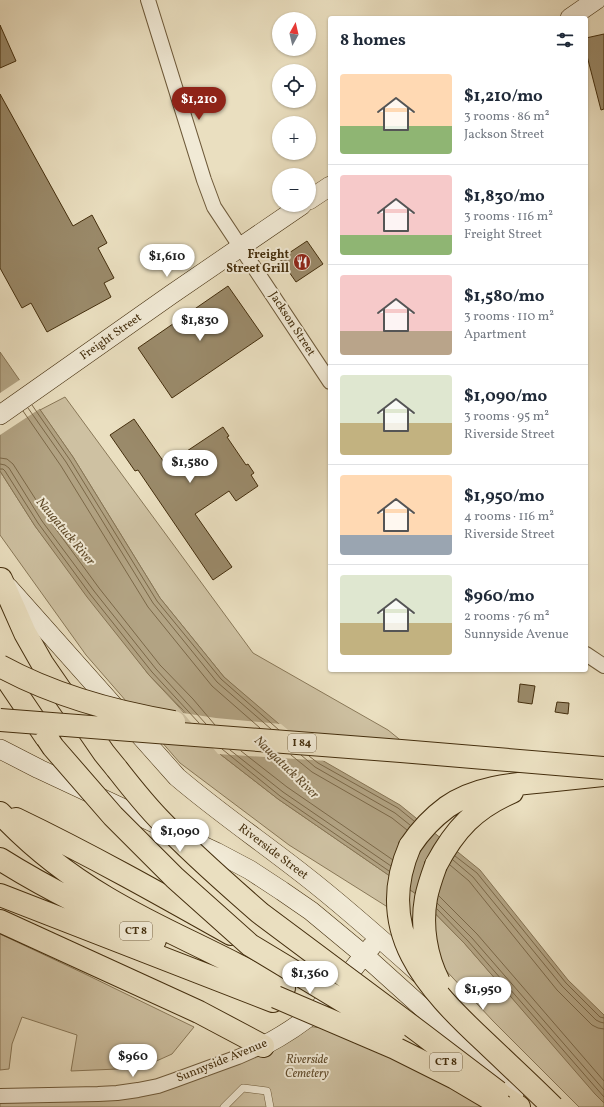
<!DOCTYPE html>
<meta charset="utf-8">
<style>
:root{--surface:#fff;--page:#f6f6f7;--text:#1f2937;--muted:#747a83;--line:#e0e1e3;--accent:#8f2418}
body{margin:0;font-family:Vollkorn,serif;background:var(--page);color:var(--text);height:100vh;display:flex;flex-direction:column;font-size:15px;white-space:nowrap}
*{box-sizing:border-box;margin:0}
p{font-size:13px;color:var(--muted)}
.icon{flex:none;width:22px;height:22px;fill:none;stroke:currentColor;stroke-width:2;stroke-linecap:round;stroke-linejoin:round}
.map{position:relative;flex:1;overflow:hidden}
.drawer{position:absolute;left:328px;top:16px;width:260px;height:656px;display:flex;flex-direction:column;background:var(--surface);border-radius:4px;box-shadow:0 1px 3px #0004}
.drawer>*{flex:none}
.needle{width:26px;rotate:8deg}
.fabs{position:absolute;left:272px;top:12px;display:grid;gap:8px}
.fabs a{display:grid;place-items:center;width:44px;height:44px;border-radius:50%;background:var(--surface);box-shadow:0 1px 3px #0004;font-size:20px}
.price{position:absolute;translate:-50% -34px;padding:0 9px;border-radius:14px;background:#fff;color:#222;font-size:13px;line-height:26px;filter:drop-shadow(0 1px 2px #0008)}
.price::after{content:'';position:absolute;left:50%;top:24px;width:12px;height:9px;margin-left:-6px;background:inherit;clip-path:polygon(0 0,100% 0,50% 100%)}
.price.selected{background:var(--accent);color:#fff}
ul{padding:0;list-style:none}
li{display:flex;align-items:center;gap:12px;height:100px;padding:0 12px}
li+li{border-top:1px solid var(--line)}
li span{display:grid;place-items:center;flex:none;width:112px;height:80px;border-radius:4px;color:#555}
li>.icon{margin-inline-start:auto}
span .icon{width:48px;height:48px;fill:#fffc;stroke-width:1}
li b{font-size:17px}
h2{display:flex;justify-content:space-between;align-items:center;height:48px;padding:0 12px;font-size:17px}
.map>svg:first-child{display:block}
</style>
<div class="map">
<svg width="604" height="1107" viewBox="0 0 604 1107">
<rect width="100%" height="100%" fill="#eadfc0"/>
<filter id="stains"><feTurbulence type="fractalNoise" baseFrequency=".005" numOctaves="4"/><feColorMatrix values="0 0 0 0 .2 0 0 0 0 .09 0 0 0 0 .02 0 0 0 .5 -.17"/></filter>
<radialGradient id="worn" r=".72"><stop offset=".6" stop-color="#630" stop-opacity="0"/><stop offset="1" stop-color="#630" stop-opacity=".3"/></radialGradient>
<path fill="#cec1a2" stroke="#897858" d="M 65,397 L 253,653 L 388,730 L 420,756 L 287,733 L 224,677 L 160,598 L 73,457 L 40,410 Z
M 0,471 L 35,526 L 149,675 L 178,706 L 220,754 L 278,799 L 416,894 L 465,944 L 604,1103 L 604,1107 L 579,1107 L 493,1021 L 386,906 L 289,845 L 180,763 L 86,655 L 0,535 Z
M 0,934 L 83,973 L 194,1027 L 172,1054 L 141,1068 L 71,1071 L 77,1035 L 22,1017 L 12,1044 L 9,1069 L 0,1070 Z
M 298,1025 L 338,1030 L 500,1107 L 0,1107 L 0,1096 L 83,1095 L 190,1075 Z"/>
<path fill="#b2a383" stroke="#867454" d="M 0,352 L 73,457 L 160,598 L 224,677 L 320,759 L 400,805 L 480,870 L 568,980 L 604,1015 L 604,1103 L 595,1094 L 465,944 L 416,894 L 278,799 L 220,754 L 182,709 L 149,675 L 87,597 L 35,526 L 0,471 Z"/>
<path fill="#eadfc0" d="M 21,379 L 41,408 L 0,435 L 0,393 Z
M 183,713 L 216,718 L 281,724 L 321,758 L 327,761 L 218,754 Z"/>
<g fill="none" stroke-linecap="round" stroke-linejoin="round">
<path stroke="#7b6848" stroke-width="1" d="M 32,405 L 70,460 L 157,601 L 221,679 L 279,730
M 28,408 L 66,462 L 153,603 L 217,682 L 271,729
M 23,411 L 61,466 L 148,607 L 212,686 L 260,728
M 0,458 L 7,459 L 13,464 L 47,517 L 99,588 L 160,665 L 193,699 L 215,725
M 0,464 L 5,465 L 9,468 L 42,521 L 94,591 L 156,669 L 206,724
M 0,469 L 3,469 L 5,471 L 38,523 L 90,594 L 152,672 L 199,723
M 222,749 L 280,796 L 389,871
M 230,750 L 283,792 L 391,866
M 241,751 L 287,787 L 393,860
M 291,755 L 312,772 L 392,818 L 407,830
M 301,755 L 315,767 L 395,813 L 410,825
M 309,756 L 318,763 L 398,808 L 414,821
M 455,856 L 477,873 L 566,983 L 600,1017 L 604,1018
M 453,860 L 473,877 L 562,986 L 596,1020 L 600,1022 L 604,1023
M 450,865 L 469,881 L 557,990 L 592,1025 L 598,1028 L 604,1029
M 439,896 L 477,934 L 604,1081
M 437,903 L 472,938 L 604,1090
M 437,909 L 468,941 L 604,1097"/>
</g>
<path fill="#9a8a6a" stroke="#442e0d" d="M 0,25 L 16,61 L 0,68 Z
M 604,34 L 604,109 L 601,110 L 586,52 L 586,38 Z
M 0,94 L 73,226 L 92,215 L 107,243 L 98,248 L 114,278 L 104,283 L 111,297 L 47,332 L 31,303 L 22,308 L 0,268 Z
M 307,241 L 323,264 L 296,282 L 280,259 Z
M 228,286 L 263,336 L 172,398 L 138,348 Z
M 134,419 L 166,465 L 223,427 L 229,436 L 227,437 L 246,465 L 248,464 L 254,473 L 251,475 L 258,486 L 236,501 L 229,491 L 195,514 L 232,567 L 213,580 L 138,470 L 135,471 L 110,435 Z
M 520,684 L 535,686 L 532,704 L 518,702 Z
M 557,702 L 569,703 L 568,714 L 555,712 Z"/>
<g fill="none" stroke-linecap="round" stroke-linejoin="round">
<g stroke="#6e5a3a" stroke-width="8">
<path id="lane" d="M 224,1107 L 243,1088 L 267,1091 L 270,1107"/>
</g>
<g stroke="#6e5a3a" stroke-width="16">
<path id="street" d="M 148,0 L 204,180 L 214,207 L 330,382
M 586,654 L 604,666
M 0,1096 L 98,1094 L 117,1093 L 138,1090 L 158,1086 L 175,1080 L 238,1057 L 263,1046"/>
</g>
<g stroke="#442e0d" stroke-width="20">
<path id="secondary" d="M 570,18 L 596,0
M 309,200 L 330,186
M 0,415 L 172,294 L 302,205
M 8,587 L 177,777 C 218,812 262,842 304,875 C 344,906 382,940 420,974
M 0,749 L 39,769 L 216,852 L 250,870 L 282,891 L 311,911 L 364,955 L 425,1010 L 514,1094
M 263,1046 C 282,1036 301,1024 317,1010 C 338,991 353,967 372,946"/>
</g>
<g stroke="#442e0d" stroke-width="24">
<path id="highway" d="M 1,579 L 25,633 L 42,663 L 104,753 L 117,769
M 0,669 L 46,737
M 0,813 C 31,846 68,875 107,898 C 134,914 162,928 191,942 C 222,957 253,973 284,988
M 16,819 C 89,854 160,894 231,934
M 410,846 C 420,831 432,818 447,807 C 475,787 513,784 546,781 C 566,779 585,777 604,775
M 0,859 C 49,890 102,915 155,940
M 436,865 C 455,829 475,808 512,792
M 0,895 L 273,1001
M 0,921 L 199,1012 L 263,1046
M 394,1032 L 447,1062
M 489,1087 L 519,1107"/>
</g>
<use href="#lane" stroke="#f1ead6" stroke-width="7"/>
<use href="#street" stroke="#f1ead6" stroke-width="14"/>
<use href="#secondary" stroke="#f1ead6" stroke-width="19"/>
<use href="#highway" stroke="#eadfc0" stroke-width="22"/>
<g stroke="#442e0d" stroke-width="24" stroke-linecap="butt">
<path id="highway-bridge" d="M 0,666 C 53,695 114,712 174,722
M 0,720 L 401,751 L 604,768
M 47,738 L 53,747 L 113,816 L 175,878 L 250,945 L 394,1032
M 117,769 C 131,787 146,806 163,823 C 193,855 227,884 260,913 L 422,1034 L 498,1092
M 410,846 C 373,931 427,988 485,1042 C 508,1064 531,1085 553,1107
M 436,865 C 432,876 428,887 426,898 C 421,926 426,957 439,982
M 276,997 L 395,1048 L 455,1078 L 504,1107"/>
</g>
<use href="#highway-bridge" stroke="#eadfc0" stroke-width="22"/>
</g>
<defs>
<g id="restaurant-disc" transform="scale(0.9)"><circle r="9.5" fill="#8f2418" stroke="#f1ead6"/><path d="M-5-6h1v4h1v-4h1v4h1v-4h1v5L-1.5 .5V6h-2V.5L-5-1ZM5-6V6H3V1.5H1.5Q1.5-4 5-6Z" fill="#fff"/></g>
</defs>
<g fill-rule="evenodd">
<use href="#restaurant-disc" x="302" y="262"/>
</g>
<g text-anchor="middle" dominant-baseline="central" stroke-width="4" stroke-linejoin="round" paint-order="stroke">
<g fill="#f1ead6" stroke="#786649" stroke-width="1">
<rect x="288" y="734" width="28" height="18" rx="3"/>
<rect x="120" y="922" width="32" height="18" rx="3"/>
<rect x="430" y="1053" width="32" height="18" rx="3"/>
</g>
<g font-size="11" font-weight="bold" fill="#442e0d">
<text x="302" y="743">I 84</text>
<text x="136" y="931">CT 8</text>
<text x="446" y="1062">CT 8</text>
</g>
<g font-size="12" font-weight="bold" fill="#442e0d" stroke="#f1ead6" text-anchor="end">
<text x="289" y="255">Freight<tspan x="289" dy="14">Street Grill</tspan></text>
</g>
<g font-size="12" fill="#442e0d" stroke="#f1ead6">
<text transform="translate(292 324) rotate(57)">Jackson Street</text>
<text transform="translate(111 337) rotate(-35)">Freight Street</text>
<text transform="translate(273 852) rotate(37)">Riverside Street</text>
<text transform="translate(222 1061) rotate(-22)">Sunnyside Avenue</text>
</g>
<g font-size="12" font-style="italic" fill="#604b2b" stroke="#f1ead6">
<text x="307" y="1060">Riverside<tspan x="307" dy="14">Cemetery</tspan></text>
</g>
<g font-size="13" font-style="italic" fill="#604b2a" stroke="#f1ead6">
<text transform="translate(65 532) rotate(50)">Naugatuck River</text>
<text transform="translate(286 768) rotate(44)">Naugatuck River</text>
</g>
</g>
<rect width="100%" height="100%" filter="url(#stains)"/>
<rect width="100%" height="100%" fill="url(#worn)"/>
</svg>
<div class="fabs">
<a><svg class="needle" viewBox="-14 -14 28 28"><path d="M0-13l5 13h-10z" fill="#e53935"/><path d="M0 13l5-13h-10z" fill="#747a83"/></svg></a>
<a><svg class="icon" aria-label="locate" viewBox="0 0 24 24"><circle cx="12" cy="12" r="6"/><path d="M12 2v4M12 18v4M2 12h4M18 12h4"/></svg></a>
<a>+</a>
<a>−</a>
</div>
<b class="price selected" style="left:199px;top:121px">$1,210</b>
<b class="price" style="left:167px;top:278px">$1,610</b>
<b class="price" style="left:200px;top:342px">$1,830</b>
<b class="price" style="left:190px;top:484px">$1,580</b>
<b class="price" style="left:180px;top:853px">$1,090</b>
<b class="price" style="left:310px;top:995px">$1,360</b>
<b class="price" style="left:483px;top:1011px">$1,950</b>
<b class="price" style="left:133px;top:1078px">$960</b>
<section class="drawer">
<h2>8 homes<svg class="icon" aria-label="filters" viewBox="0 0 24 24"><path d="M4 7h16M4 17h16"/><circle cx="9" cy="7" r="2"/><circle cx="15" cy="17" r="2"/></svg></h2>
<ul>
<li><span style="background:linear-gradient(#ffd9b3 65%,#8fb573 0)"><svg class="icon" aria-label="home" viewBox="0 0 24 24"><path d="M3 11l9-7 9 7M6 9v11h12V9"/></svg></span><div><b>$1,210/mo</b><p>3 rooms · 86 m²</p><p>Jackson Street</p></div></li>
<li><span style="background:linear-gradient(#f6c9c9 75%,#8fb573 0)"><svg class="icon" aria-label="home" viewBox="0 0 24 24"><path d="M3 11l9-7 9 7M6 9v11h12V9"/></svg></span><div><b>$1,830/mo</b><p>3 rooms · 116 m²</p><p>Freight Street</p></div></li>
<li><span style="background:linear-gradient(#f6c9c9 70%,#b9a48a 0)"><svg class="icon" aria-label="home" viewBox="0 0 24 24"><path d="M3 11l9-7 9 7M6 9v11h12V9"/></svg></span><div><b>$1,580/mo</b><p>3 rooms · 110 m²</p><p>Apartment</p></div></li>
<li><span style="background:linear-gradient(#dfe7d0 60%,#c2b280 0)"><svg class="icon" aria-label="home" viewBox="0 0 24 24"><path d="M3 11l9-7 9 7M6 9v11h12V9"/></svg></span><div><b>$1,090/mo</b><p>3 rooms · 95 m²</p><p>Riverside Street</p></div></li>
<li><span style="background:linear-gradient(#ffd9b3 75%,#9aa5b1 0)"><svg class="icon" aria-label="home" viewBox="0 0 24 24"><path d="M3 11l9-7 9 7M6 9v11h12V9"/></svg></span><div><b>$1,950/mo</b><p>4 rooms · 116 m²</p><p>Riverside Street</p></div></li>
<li><span style="background:linear-gradient(#dfe7d0 60%,#c2b280 0)"><svg class="icon" aria-label="home" viewBox="0 0 24 24"><path d="M3 11l9-7 9 7M6 9v11h12V9"/></svg></span><div><b>$960/mo</b><p>2 rooms · 76 m²</p><p>Sunnyside Avenue</p></div></li>
</ul>
</section>
</div>
